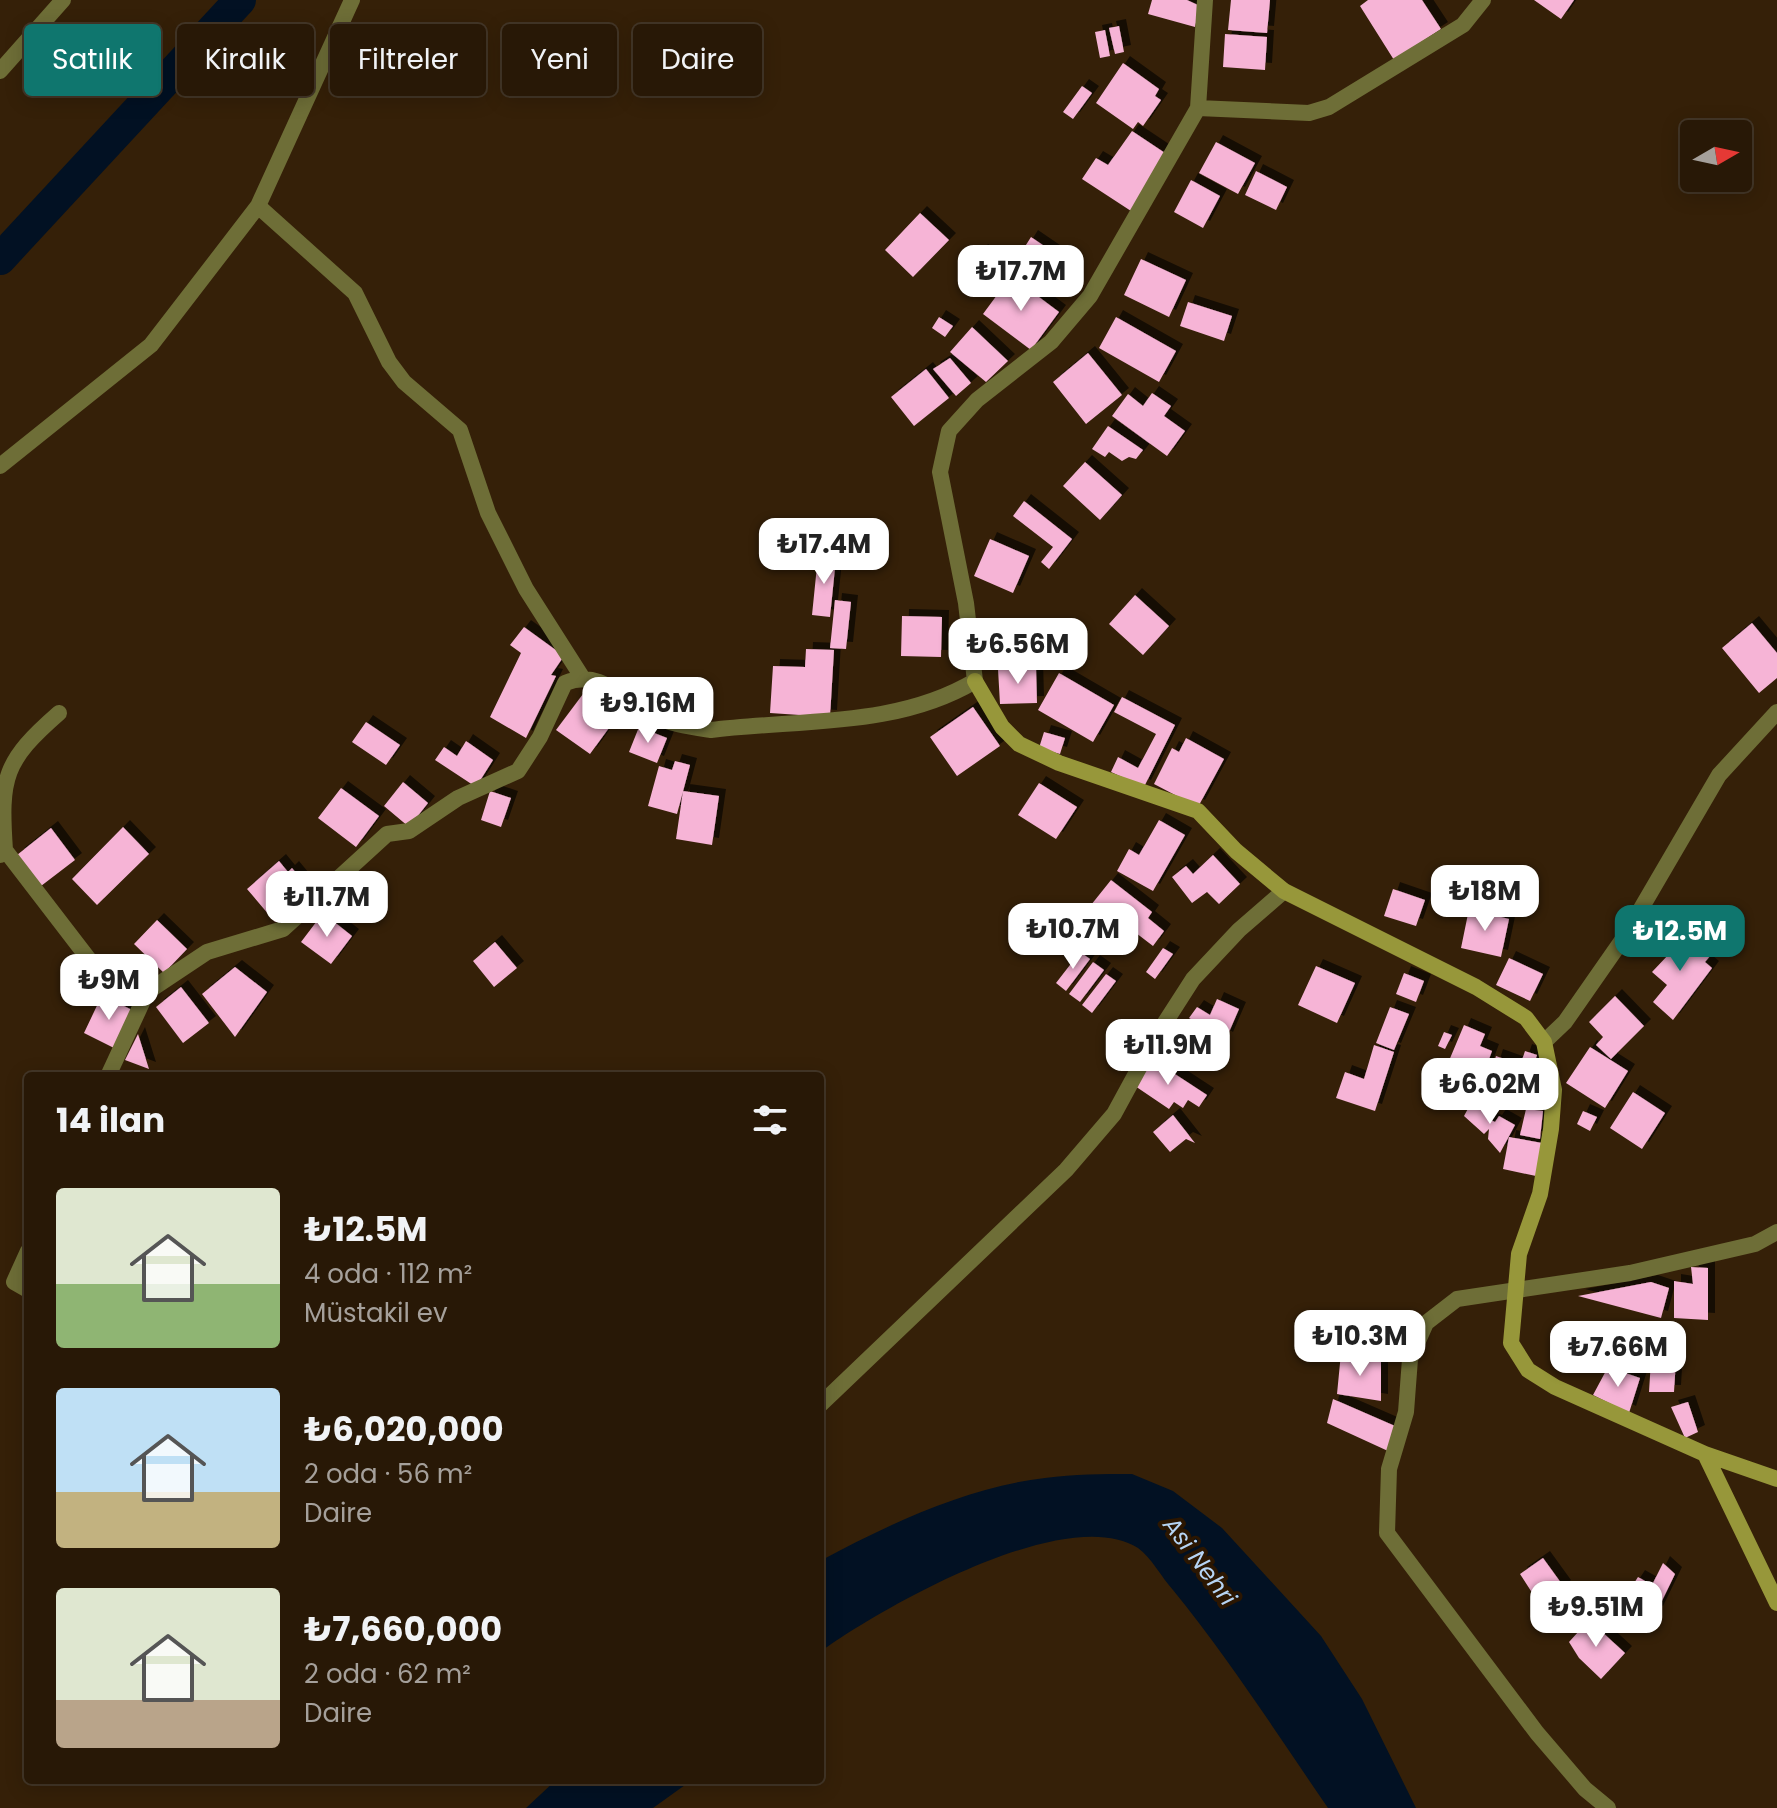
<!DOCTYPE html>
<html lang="tr">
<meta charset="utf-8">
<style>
:root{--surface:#281806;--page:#302110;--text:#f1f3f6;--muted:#a5a09b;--line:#443728;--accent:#0f766e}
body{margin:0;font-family:Poppins,sans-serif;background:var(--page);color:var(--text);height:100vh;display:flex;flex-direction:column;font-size:30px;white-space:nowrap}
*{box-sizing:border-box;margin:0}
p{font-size:26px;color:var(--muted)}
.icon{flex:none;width:44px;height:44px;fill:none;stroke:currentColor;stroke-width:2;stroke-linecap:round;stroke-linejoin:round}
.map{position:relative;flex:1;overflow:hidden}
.drawer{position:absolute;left:24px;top:1072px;width:800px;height:712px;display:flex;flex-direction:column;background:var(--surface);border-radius:8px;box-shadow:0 4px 20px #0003,0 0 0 2px var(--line)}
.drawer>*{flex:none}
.guide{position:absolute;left:24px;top:24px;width:800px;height:72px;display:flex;gap:16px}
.needle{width:52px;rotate:81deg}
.buttons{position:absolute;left:1680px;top:120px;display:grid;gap:16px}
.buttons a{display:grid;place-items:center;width:72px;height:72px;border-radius:8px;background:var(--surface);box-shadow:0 4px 20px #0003,0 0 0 2px var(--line);font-size:40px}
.price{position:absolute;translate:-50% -68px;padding:0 18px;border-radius:16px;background:#fff;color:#222;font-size:26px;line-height:52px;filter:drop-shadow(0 2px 4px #0008)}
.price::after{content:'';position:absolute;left:50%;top:48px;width:24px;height:18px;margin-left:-12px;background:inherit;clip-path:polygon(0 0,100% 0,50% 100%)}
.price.active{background:var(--accent);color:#fff}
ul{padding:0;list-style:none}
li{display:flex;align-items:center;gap:24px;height:200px;padding:0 32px}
li span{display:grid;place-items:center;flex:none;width:224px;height:160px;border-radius:8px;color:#555}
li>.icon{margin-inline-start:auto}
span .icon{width:96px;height:96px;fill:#fffc;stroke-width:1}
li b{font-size:34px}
h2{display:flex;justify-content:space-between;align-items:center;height:96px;padding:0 32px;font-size:34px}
.pill{padding:0 28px;border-radius:8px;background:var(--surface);box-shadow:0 4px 20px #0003,0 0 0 2px var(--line);font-size:28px;line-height:72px}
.pill.active{background:var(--accent);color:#fff}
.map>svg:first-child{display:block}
</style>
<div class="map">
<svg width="1777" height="1808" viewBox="0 0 1777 1808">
<defs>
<filter id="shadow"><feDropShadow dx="7" dy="-7" stdDeviation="0" flood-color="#0009"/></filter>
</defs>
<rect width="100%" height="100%" fill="#352008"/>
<path fill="#021123" d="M 1132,1474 L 1173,1491 L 1222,1528 L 1321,1636 L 1362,1699 L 1416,1808 L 1328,1808 C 1277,1734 1230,1660 1173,1590 C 1162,1578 1151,1557 1138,1548 C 1066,1502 881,1608 820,1652 L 820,1561 C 889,1524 967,1487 1045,1478 C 1074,1474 1103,1474 1132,1474 Z
M 556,1780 L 692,1780 L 653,1808 L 526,1808 Z"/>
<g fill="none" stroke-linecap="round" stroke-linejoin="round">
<path stroke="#021123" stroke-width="32" d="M 0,259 L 240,0"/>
</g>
<path fill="#f6b4d6" filter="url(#shadow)" d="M 1152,0 L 1187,0 L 1200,6 L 1195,27 L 1148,14 Z
M 1231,0 L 1270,0 L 1267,33 L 1228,30 Z
M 1368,0 L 1422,0 L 1441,29 L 1394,60 L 1360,6 Z
M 1534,0 L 1574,0 L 1561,19 Z
M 1119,26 L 1124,52 L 1115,54 L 1109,28 Z
M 1105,30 L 1110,56 L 1100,58 L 1095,32 Z
M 1225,34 L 1267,37 L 1265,70 L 1223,67 Z
M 1123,63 L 1159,89 L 1155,96 L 1161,100 L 1143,126 L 1138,122 L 1133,129 L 1096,103 Z
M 1082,86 L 1092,93 L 1073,119 L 1063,112 Z
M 1132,131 L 1168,155 L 1131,211 L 1082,179 L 1096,158 L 1108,165 Z
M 1216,142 L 1255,163 L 1238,194 L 1199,173 Z
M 1256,171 L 1287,187 L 1276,210 L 1245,195 Z
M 1191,180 L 1220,196 L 1203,228 L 1174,212 Z
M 920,213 L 949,240 L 913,277 L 885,250 Z
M 1031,237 L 1072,265 L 1053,291 L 1014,264 Z
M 981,251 L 1003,268 L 993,282 L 971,264 Z
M 1141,259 L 1186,280 L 1169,317 L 1124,295 Z
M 1011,276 L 1059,312 L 1031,350 L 983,314 Z
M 1188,302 L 1232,316 L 1224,341 L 1180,326 Z
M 939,317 L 953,326 L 945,337 L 932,328 Z
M 1116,317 L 1176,351 L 1159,382 L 1099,348 Z
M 972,327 L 1008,361 L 986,382 L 950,352 Z
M 1088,353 L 1122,395 L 1086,424 L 1053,382 Z
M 950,358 L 971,383 L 956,396 L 933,369 Z
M 926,369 L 949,398 L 914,426 L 891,397 Z
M 1152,393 L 1171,406 L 1164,416 L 1185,431 L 1167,456 L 1112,416 L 1128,394 L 1143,406 Z
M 1108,426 L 1143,450 L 1136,459 L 1129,457 L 1122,461 L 1109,452 L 1105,457 L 1092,449 Z
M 1085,462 L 1122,495 L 1100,520 L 1063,486 Z
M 1024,501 L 1072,539 L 1049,569 L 1041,562 L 1053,547 L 1013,516 Z
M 990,539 L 1029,556 L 1013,593 L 974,576 Z
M 818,556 L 836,558 L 830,617 L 812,615 Z
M 1135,595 L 1169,626 L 1143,655 L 1109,624 Z
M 835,600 L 851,602 L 846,649 L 830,648 Z
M 902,616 L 942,617 L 941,657 L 901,656 Z
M 1752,623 L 1777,653 L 1777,678 L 1759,693 L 1722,648 Z
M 524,627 L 564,656 L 551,675 L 556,676 L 526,738 L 490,717 L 521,653 L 510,645 Z
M 806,649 L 834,650 L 830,717 L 770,713 L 773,666 L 805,667 Z
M 1036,667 L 1037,703 L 1000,704 L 998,669 Z
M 1059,673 L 1114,705 L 1093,742 L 1038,710 Z
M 589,686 L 622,710 L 590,754 L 556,730 Z
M 1122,697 L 1175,725 L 1144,787 L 1111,772 L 1118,757 L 1138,768 L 1156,734 L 1114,712 Z
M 973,707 L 1000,746 L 957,776 L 930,737 Z
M 366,722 L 400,745 L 386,765 L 352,742 Z
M 639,727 L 667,738 L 657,763 L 629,752 Z
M 1044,732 L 1065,738 L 1060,754 L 1039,748 Z
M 1186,738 L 1224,759 L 1198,807 L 1154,784 L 1172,748 L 1179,752 Z
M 466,741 L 493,760 L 476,787 L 435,760 L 444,747 L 457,756 Z
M 675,761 L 690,765 L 677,814 L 648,806 L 659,766 L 672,770 Z
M 403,782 L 428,803 L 409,827 L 384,806 Z
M 1039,783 L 1077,807 L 1056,839 L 1018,815 Z
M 341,788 L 379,816 L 356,847 L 318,818 Z
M 490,791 L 511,798 L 501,827 L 481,820 Z
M 683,791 L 719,796 L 712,845 L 676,839 Z
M 1159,820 L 1185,835 L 1153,891 L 1117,871 L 1129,849 L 1139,855 Z
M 123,827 L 149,854 L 97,905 L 72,879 Z
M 51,828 L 75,860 L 41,886 L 17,855 Z
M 1213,855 L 1240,884 L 1219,904 L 1207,892 L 1192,903 L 1172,877 L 1186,866 L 1193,874 Z
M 279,861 L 288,872 L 292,868 L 311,891 L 275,922 L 247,889 Z
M 1111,880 L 1152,912 L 1148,918 L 1164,931 L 1153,946 L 1136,933 L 1132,938 L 1091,905 Z
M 1393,889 L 1425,900 L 1416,926 L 1384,916 Z
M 1469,909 L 1509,919 L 1501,957 L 1461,948 Z
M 323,913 L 352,936 L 331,964 L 301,942 Z
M 157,920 L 187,949 L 164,973 L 134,944 Z
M 1675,928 L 1710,956 L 1705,962 L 1712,968 L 1673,1020 L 1653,1002 L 1667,985 L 1652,972 L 1670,953 L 1664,942 Z
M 495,942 L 517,968 L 494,987 L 473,961 Z
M 1163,948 L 1173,954 L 1155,979 L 1146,972 Z
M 1080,952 L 1090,959 L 1066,991 L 1056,983 Z
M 1509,958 L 1543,974 L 1530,1001 L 1496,985 Z
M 1093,962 L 1104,970 L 1080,1002 L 1069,994 Z
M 1316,966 L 1355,983 L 1337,1023 L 1298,1005 Z
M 235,967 L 267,992 L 235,1037 L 202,994 Z
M 1404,973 L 1424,981 L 1416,1002 L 1396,994 Z
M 1106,974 L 1116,981 L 1092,1013 L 1082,1005 Z
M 181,987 L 209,1023 L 183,1043 L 156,1007 Z
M 102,995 L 134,1011 L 116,1049 L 84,1033 Z
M 1615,996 L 1644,1026 L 1611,1059 L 1596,1045 L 1603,1037 L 1589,1022 Z
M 1217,999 L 1239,1009 L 1226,1039 L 1189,1018 L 1197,1007 L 1210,1015 Z
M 1390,1007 L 1409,1014 L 1394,1050 L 1376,1043 Z
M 1464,1025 L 1485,1034 L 1480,1046 L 1492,1051 L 1478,1089 L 1443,1075 Z
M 1444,1032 L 1452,1035 L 1445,1049 L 1438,1046 Z
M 138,1034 L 149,1069 L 125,1060 Z
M 1374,1045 L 1394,1052 L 1375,1111 L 1336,1098 L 1345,1072 L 1364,1079 Z
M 1590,1047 L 1628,1071 L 1605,1108 L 1566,1083 Z
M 1525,1051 L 1537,1055 L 1533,1067 L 1521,1063 Z
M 1496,1056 L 1543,1073 L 1532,1104 L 1490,1089 L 1483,1107 L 1474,1101 L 1481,1086 L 1486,1088 Z
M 1152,1059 L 1207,1095 L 1199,1107 L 1188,1100 L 1183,1108 L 1174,1102 L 1169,1109 L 1135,1086 Z
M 1633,1092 L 1665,1113 L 1642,1149 L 1610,1128 Z
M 1471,1103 L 1493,1116 L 1491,1120 L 1495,1122 L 1499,1116 L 1515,1125 L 1500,1153 L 1488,1139 L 1489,1129 L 1484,1134 L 1464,1116 Z
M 1526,1109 L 1543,1111 L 1540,1139 L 1520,1135 Z
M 1583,1111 L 1597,1117 L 1590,1131 L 1577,1124 Z
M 1173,1115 L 1195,1143 L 1186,1139 L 1170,1152 L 1153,1132 Z
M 1509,1137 L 1542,1143 L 1536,1176 L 1503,1169 Z
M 1691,1267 L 1708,1268 L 1708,1320 L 1674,1318 L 1674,1281 L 1693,1284 Z
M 1651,1282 L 1669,1288 L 1661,1318 L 1578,1296 Z
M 1341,1353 L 1381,1361 L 1381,1401 L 1337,1394 Z
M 1676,1359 L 1674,1392 L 1649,1392 L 1651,1360 Z
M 1608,1367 L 1640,1378 L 1629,1413 L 1593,1395 Z
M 1333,1399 L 1395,1426 L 1388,1451 L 1327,1423 Z
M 1688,1402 L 1698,1432 L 1685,1438 L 1671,1407 Z
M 1543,1558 L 1564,1587 L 1540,1605 L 1520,1574 Z
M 1663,1563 L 1675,1574 L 1656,1613 L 1627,1594 L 1638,1577 L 1652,1585 Z
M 1589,1620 L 1625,1653 L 1601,1679 L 1579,1658 L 1569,1642 Z"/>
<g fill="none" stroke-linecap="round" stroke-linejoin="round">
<path stroke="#6e6e37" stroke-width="16" d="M 0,71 L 63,0
M 1198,108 L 1309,113 L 1329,107 L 1463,25 L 1483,0
M 258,206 L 355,293 L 389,362 L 404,382 L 460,430 L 488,513 L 526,589 L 582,677
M 0,466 L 151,345 L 258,206 L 352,0
M 5,850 C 0,777 4,761 59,713
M 0,855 L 5,850 L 91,962 L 113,978 L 147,992 L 207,952 L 283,929 L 387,834 L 409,831 L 458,798 L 518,771 L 540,737 L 565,683 C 602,669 620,698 650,714 C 668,724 691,727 711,730 C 800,719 896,728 975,681 L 966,603 L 940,472 L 949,431 L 977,400 L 1051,342 L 1090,296 L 1198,108 L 1205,0
M 1544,1042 L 1565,1022 L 1625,936 L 1719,775 L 1777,712
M 108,1076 L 147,992
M 28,1251 L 14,1282 L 28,1290
M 820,1405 L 1066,1170 L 1114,1114 L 1157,1035 L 1193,979 L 1239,930 L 1284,891
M 1608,1808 L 1585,1789 L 1537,1733 L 1387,1533 L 1389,1469 L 1406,1412 L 1410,1359 L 1426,1323 L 1457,1299 L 1630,1273 L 1755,1244 L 1777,1232"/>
<path stroke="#97973a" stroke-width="16" d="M 975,681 L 1002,727 L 1019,744 L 1059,763 L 1198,811 L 1236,851 L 1284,891 L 1476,987 L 1526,1018 L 1544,1042 L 1554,1090 L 1551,1129 L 1540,1194 L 1519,1254 L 1511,1343 L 1528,1370 L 1555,1387 L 1705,1454 L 1777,1479
M 1705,1454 L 1777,1603"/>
</g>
<g text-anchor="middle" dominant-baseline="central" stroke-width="8" stroke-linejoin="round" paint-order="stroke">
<g font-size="24" font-style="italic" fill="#b6d4f4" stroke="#2b1601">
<text transform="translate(1200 1561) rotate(53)">Asi Nehri</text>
</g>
</g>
</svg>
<div class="buttons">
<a><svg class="needle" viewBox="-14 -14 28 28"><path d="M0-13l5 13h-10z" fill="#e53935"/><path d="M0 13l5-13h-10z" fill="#a5a09b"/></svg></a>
</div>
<b class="price" style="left:1021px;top:313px">₺17.7M</b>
<b class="price" style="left:824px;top:586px">₺17.4M</b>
<b class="price" style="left:1018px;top:686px">₺6.56M</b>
<b class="price" style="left:648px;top:745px">₺9.16M</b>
<b class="price" style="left:1485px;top:933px">₺18M</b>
<b class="price" style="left:327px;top:939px">₺11.7M</b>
<b class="price" style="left:1073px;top:971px">₺10.7M</b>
<b class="price active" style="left:1680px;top:973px">₺12.5M</b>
<b class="price" style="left:109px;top:1022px">₺9M</b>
<b class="price" style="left:1168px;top:1087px">₺11.9M</b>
<b class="price" style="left:1490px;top:1126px">₺6.02M</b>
<b class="price" style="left:1360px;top:1378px">₺10.3M</b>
<b class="price" style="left:1618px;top:1389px">₺7.66M</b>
<b class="price" style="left:1596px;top:1649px">₺9.51M</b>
<div class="guide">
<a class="pill active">Satılık</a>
<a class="pill">Kiralık</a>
<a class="pill">Filtreler</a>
<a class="pill">Yeni</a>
<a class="pill">Daire</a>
</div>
<section class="drawer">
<h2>14 ilan<svg class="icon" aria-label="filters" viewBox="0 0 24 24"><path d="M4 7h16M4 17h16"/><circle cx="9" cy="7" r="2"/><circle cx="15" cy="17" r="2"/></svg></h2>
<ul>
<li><span style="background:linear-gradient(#dfe7d0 60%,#8fb573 0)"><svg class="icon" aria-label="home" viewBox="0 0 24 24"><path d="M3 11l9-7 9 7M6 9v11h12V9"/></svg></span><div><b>₺12.5M</b><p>4 oda · 112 m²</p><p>Müstakil ev</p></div></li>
<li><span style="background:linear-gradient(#bfe0f5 65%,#c2b280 0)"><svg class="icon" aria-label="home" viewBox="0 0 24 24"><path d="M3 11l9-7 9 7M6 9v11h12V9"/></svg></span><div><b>₺6,020,000</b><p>2 oda · 56 m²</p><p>Daire</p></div></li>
<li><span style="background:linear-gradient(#dfe7d0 70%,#b9a48a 0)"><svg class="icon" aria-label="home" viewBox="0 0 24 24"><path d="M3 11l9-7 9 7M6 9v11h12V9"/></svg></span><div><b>₺7,660,000</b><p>2 oda · 62 m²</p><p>Daire</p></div></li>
</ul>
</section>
</div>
